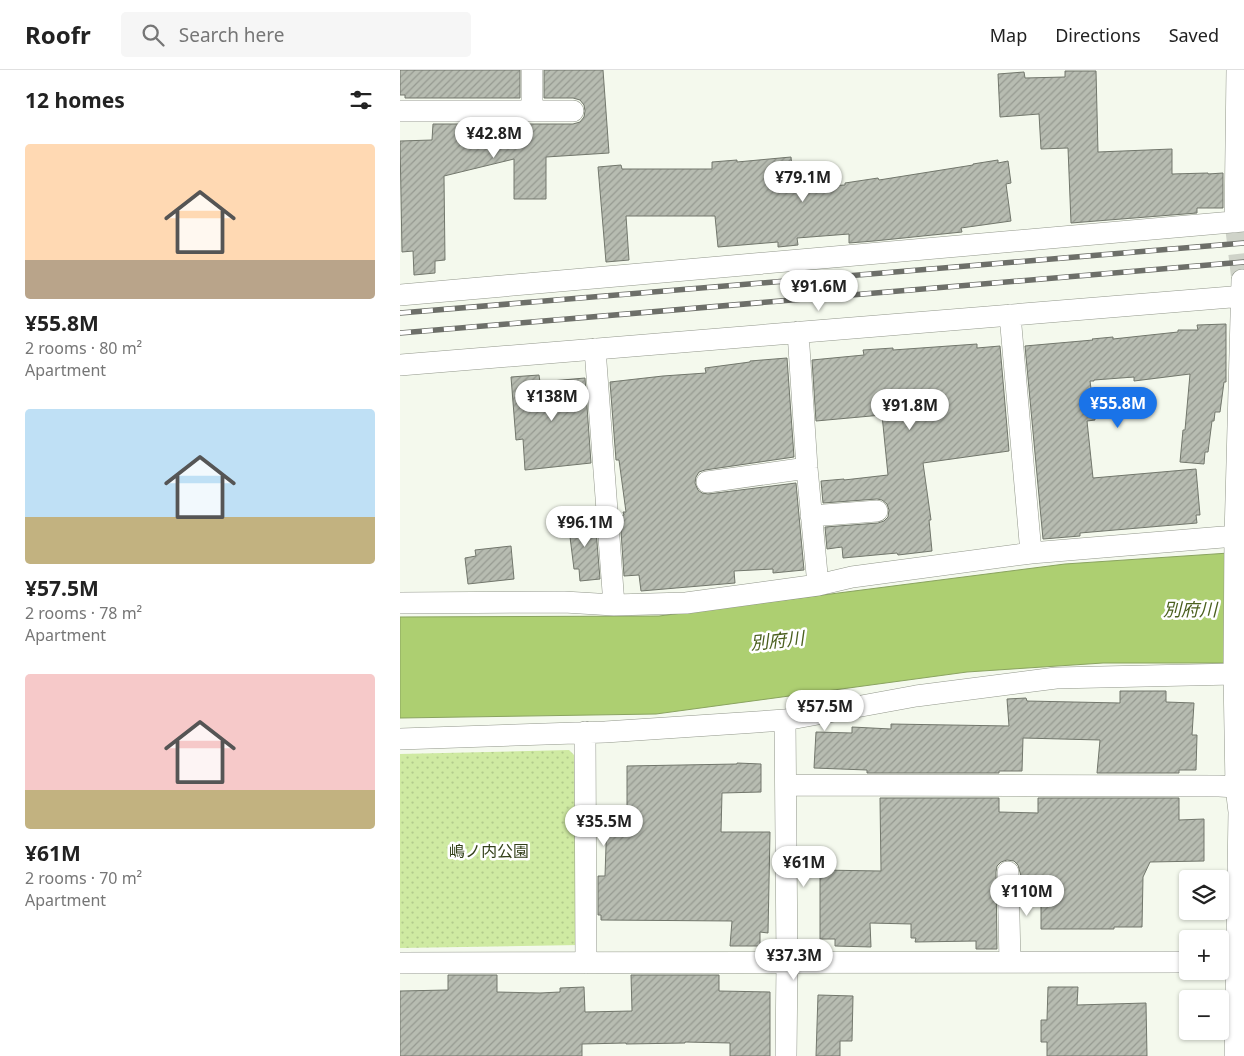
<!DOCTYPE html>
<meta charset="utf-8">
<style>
:root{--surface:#fff;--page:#f6f6f6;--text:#222;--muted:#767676;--line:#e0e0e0;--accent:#1a73e8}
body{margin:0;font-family:"Noto Sans","Noto Sans JP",sans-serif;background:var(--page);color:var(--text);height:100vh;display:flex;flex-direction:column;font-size:19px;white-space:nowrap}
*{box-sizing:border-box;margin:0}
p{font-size:16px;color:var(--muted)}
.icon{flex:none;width:28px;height:28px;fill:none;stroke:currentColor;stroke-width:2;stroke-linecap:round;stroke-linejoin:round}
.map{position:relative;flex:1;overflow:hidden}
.details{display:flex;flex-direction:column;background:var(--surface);width:400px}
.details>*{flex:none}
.tools{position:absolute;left:779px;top:800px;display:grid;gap:10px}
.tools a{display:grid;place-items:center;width:50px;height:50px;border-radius:5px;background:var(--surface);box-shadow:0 1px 4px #0004;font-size:25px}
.price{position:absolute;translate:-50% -42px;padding:0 11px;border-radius:18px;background:#fff;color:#222;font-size:16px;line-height:32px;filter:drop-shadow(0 1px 2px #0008)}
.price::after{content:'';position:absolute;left:50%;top:30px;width:15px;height:11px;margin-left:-8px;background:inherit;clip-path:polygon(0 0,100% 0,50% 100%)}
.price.active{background:var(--accent);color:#fff}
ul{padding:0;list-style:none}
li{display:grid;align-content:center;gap:10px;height:265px;padding:0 25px}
li span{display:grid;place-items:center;height:155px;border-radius:5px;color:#555}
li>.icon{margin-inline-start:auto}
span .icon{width:90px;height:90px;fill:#fffc;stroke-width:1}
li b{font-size:21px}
h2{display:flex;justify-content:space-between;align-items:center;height:60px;padding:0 25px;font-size:21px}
header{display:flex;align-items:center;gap:30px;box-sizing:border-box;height:70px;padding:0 25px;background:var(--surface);border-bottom:1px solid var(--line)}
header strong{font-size:24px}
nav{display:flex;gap:28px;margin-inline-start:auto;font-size:18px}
.search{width:350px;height:45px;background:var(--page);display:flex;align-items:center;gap:12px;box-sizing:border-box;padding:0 18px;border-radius:5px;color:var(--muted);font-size:19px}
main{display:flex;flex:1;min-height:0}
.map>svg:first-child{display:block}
</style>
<header>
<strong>Roofr</strong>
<div class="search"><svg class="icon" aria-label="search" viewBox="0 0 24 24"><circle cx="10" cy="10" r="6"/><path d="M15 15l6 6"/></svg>Search here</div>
<nav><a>Map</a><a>Directions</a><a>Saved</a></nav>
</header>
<main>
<section class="details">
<h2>12 homes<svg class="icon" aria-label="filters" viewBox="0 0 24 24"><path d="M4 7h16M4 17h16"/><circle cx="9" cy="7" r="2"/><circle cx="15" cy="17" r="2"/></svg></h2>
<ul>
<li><span style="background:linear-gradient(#ffd9b3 75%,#b9a48a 0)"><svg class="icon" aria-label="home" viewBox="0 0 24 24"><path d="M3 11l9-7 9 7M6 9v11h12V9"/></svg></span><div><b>¥55.8M</b><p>2 rooms · 80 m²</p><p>Apartment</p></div></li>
<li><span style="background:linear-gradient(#bfe0f5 70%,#c2b280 0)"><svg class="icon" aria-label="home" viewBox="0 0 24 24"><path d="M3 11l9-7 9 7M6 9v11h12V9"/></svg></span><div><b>¥57.5M</b><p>2 rooms · 78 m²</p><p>Apartment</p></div></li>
<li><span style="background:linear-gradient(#f6c9c9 75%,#c2b280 0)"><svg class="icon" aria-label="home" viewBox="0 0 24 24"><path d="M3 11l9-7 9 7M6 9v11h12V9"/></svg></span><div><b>¥61M</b><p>2 rooms · 70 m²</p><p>Apartment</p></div></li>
</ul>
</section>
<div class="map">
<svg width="844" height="986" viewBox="0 0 844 986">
<defs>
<pattern id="grass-dots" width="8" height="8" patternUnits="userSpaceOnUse" patternTransform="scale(1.25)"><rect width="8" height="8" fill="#cfeaa2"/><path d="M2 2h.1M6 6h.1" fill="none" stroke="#b2ca8c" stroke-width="1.8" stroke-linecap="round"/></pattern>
<pattern id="building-hatch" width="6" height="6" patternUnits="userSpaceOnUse" patternTransform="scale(1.25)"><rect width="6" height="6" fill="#b7bcb1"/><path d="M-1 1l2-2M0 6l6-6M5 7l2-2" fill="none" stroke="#969a91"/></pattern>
</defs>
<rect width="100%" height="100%" fill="#f4f9ed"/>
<path fill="url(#grass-dots)" d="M 169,680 L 176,687 L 179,875 L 0,878 L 0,684 Z"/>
<path fill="#adcf71" stroke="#8aa360" d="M 844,482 L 826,593 L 703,593 L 567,602 L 256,644 L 0,648 L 0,547 L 259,546 L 665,494 Z"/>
<path fill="url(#building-hatch)" stroke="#72776c" d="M 0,0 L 120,0 L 120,28 L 5,28 L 5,25 L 0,25 Z
M 144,0 L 203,0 L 209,83 L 146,87 L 146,129 L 114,129 L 114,89 L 44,106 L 45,190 L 35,191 L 35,203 L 14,205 L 13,181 L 2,182 L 0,71 L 32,70 L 33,54 L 173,54 L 180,52 L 184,47 L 185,41 L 184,35 L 180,30 L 173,28 L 144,28 Z
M 665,1 L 696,1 L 698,82 L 772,79 L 772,104 L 808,103 L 808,104 L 823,103 L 823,138 L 797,138 L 797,143 L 671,153 L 668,78 L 641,79 L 639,44 L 600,47 L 598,4 L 624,2 L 625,8 L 665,7 Z
M 391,87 L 394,118 L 445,115 L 445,113 L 478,108 L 479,110 L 573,95 L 573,94 L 598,90 L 598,93 L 608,91 L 611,113 L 606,114 L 611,151 L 561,158 L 562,162 L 474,171 L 449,173 L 449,164 L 397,168 L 398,175 L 378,177 L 378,172 L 318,177 L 315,146 L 226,146 L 229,190 L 206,192 L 198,97 L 221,95 L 222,99 L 312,99 L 312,92 L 337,90 L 337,92 Z
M 826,254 L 826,312 L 824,312 L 820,342 L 815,342 L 814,351 L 812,351 L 808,382 L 805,382 L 804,394 L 780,392 L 783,360 L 785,360 L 790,304 L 734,311 L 734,307 L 694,310 L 694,311 L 690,311 L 695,350 L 687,351 L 693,408 L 796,399 L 800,445 L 796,445 L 797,453 L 680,463 L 680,466 L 643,469 L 625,276 L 693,270 L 692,269 L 713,267 L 713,269 L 778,262 L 778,260 L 798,260 L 797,255 Z
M 577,274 L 577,278 L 600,276 L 609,381 L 523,393 L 531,450 L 529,450 L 532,481 L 498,485 L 497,483 L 443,488 L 442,477 L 427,479 L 425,457 L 478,453 L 484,451 L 488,447 L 489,440 L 487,434 L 482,430 L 477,429 L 423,433 L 421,411 L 444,409 L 444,410 L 488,405 L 482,345 L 416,351 L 412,290 L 464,285 L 463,280 L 493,278 L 493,280 Z
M 387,288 L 394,387 L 305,400 L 299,402 L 296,407 L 295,413 L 298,420 L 302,423 L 308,424 L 396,413 L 404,500 L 373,503 L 373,499 L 334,501 L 335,513 L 241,521 L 239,505 L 224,506 L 220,446 L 224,445 L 223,442 L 226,442 L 219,390 L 216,390 L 210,312 L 263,306 L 306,303 L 305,298 L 350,292 L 350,291 Z
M 139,305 L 140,312 L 185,308 L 191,393 L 125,400 L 123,369 L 116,370 L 111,307 Z
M 195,448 L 200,509 L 180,511 L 179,499 L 174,499 L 168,451 Z
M 111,476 L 114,509 L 68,514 L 65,488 L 76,486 L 75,480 Z
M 720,621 L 766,621 L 766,632 L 794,633 L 792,665 L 797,665 L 796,700 L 779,700 L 779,703 L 697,703 L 700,670 L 623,668 L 622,701 L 599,701 L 599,703 L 467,703 L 467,700 L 414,698 L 416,662 L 452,663 L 452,657 L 491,659 L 491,654 L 609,656 L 607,629 L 626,628 L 627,631 L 720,633 Z
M 337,693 L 361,694 L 361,722 L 322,723 L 321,762 L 370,762 L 368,863 L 360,862 L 360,876 L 330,876 L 332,851 L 201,850 L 201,845 L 198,845 L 198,806 L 205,806 L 207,746 L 227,746 L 227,696 L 337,694 Z
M 480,728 L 599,728 L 599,742 L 638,743 L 638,728 L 779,728 L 779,750 L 804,749 L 804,791 L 750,792 L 743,807 L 742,857 L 714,857 L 714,859 L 641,859 L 641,806 L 621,806 L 618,795 L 614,791 L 607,790 L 601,792 L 597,796 L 596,802 L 597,879 L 576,879 L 576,871 L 515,872 L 516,868 L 511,868 L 511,854 L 470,853 L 471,877 L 435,876 L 435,869 L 420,869 L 420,800 L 481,801 Z
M 48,905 L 97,905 L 97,922 L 140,923 L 160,922 L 160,918 L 184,917 L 185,942 L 232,941 L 231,905 L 319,905 L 319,921 L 370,922 L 370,986 L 330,986 L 330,973 L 285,972 L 285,973 L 226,974 L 226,973 L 182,974 L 182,986 L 0,986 L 0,921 L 48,920 Z
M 648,917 L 678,917 L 677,935 L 746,933 L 747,986 L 647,986 L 647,972 L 641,972 L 641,950 L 647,950 Z
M 418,925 L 453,926 L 452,971 L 440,971 L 440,986 L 416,986 Z"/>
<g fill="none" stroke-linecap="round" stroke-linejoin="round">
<path stroke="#cfd3c9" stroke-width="21" stroke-dasharray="21 11" stroke-linecap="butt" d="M 835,152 L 842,210"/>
<g stroke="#92978b" stroke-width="22">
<path id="minor" d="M 132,0 L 132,41
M 0,41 L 173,41
M 835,152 L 837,0
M 0,225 L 844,151
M 610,245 L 631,483
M 398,262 L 407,398 L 418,515
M 195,279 L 214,535
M 0,295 L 844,226
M 307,412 L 407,398
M 411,446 L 477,441
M 0,533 L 164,532 L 214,535 L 286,533 L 418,515 L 452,507 L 631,483 L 835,466 L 844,466
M 385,650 L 387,892 L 386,986
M 185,662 L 186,893
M 0,669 L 205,662 L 385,650 L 516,626 L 656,608 L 834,604 L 844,602
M 386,715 L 819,716 L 836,717
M 608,802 L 610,892
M 0,893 L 788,892
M 835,986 L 839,742 L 836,717 L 834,604 L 835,466 L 842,210"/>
</g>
<use href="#minor" stroke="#fff" stroke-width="21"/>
<g stroke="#6d6f69" stroke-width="5.5">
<path id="rail" d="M 0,243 L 844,173
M 0,263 L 844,192"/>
</g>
<use href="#rail" stroke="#fff" stroke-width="4" stroke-dasharray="11" stroke-linecap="butt"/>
</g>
<g text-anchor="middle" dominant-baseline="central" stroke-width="5" stroke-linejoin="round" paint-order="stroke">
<g font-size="16" fill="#34411b" stroke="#fff">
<text x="89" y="781">嶋ノ内公園</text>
</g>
<g font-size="18" font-style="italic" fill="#4b601f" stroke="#fff">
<text x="790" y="539">別府川</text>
<text transform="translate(377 570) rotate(-6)">別府川</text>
</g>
</g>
</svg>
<div class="tools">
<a><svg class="icon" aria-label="layers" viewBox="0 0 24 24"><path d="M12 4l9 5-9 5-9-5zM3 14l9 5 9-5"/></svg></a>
<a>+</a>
<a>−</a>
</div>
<b class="price" style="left:94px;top:89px">¥42.8M</b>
<b class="price" style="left:403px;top:133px">¥79.1M</b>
<b class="price" style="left:419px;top:242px">¥91.6M</b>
<b class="price" style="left:152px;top:352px">¥138M</b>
<b class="price active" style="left:718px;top:359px">¥55.8M</b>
<b class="price" style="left:510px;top:361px">¥91.8M</b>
<b class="price" style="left:185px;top:478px">¥96.1M</b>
<b class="price" style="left:425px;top:662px">¥57.5M</b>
<b class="price" style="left:204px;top:777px">¥35.5M</b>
<b class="price" style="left:404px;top:818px">¥61M</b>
<b class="price" style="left:627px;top:847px">¥110M</b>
<b class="price" style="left:394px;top:911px">¥37.3M</b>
</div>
</main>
